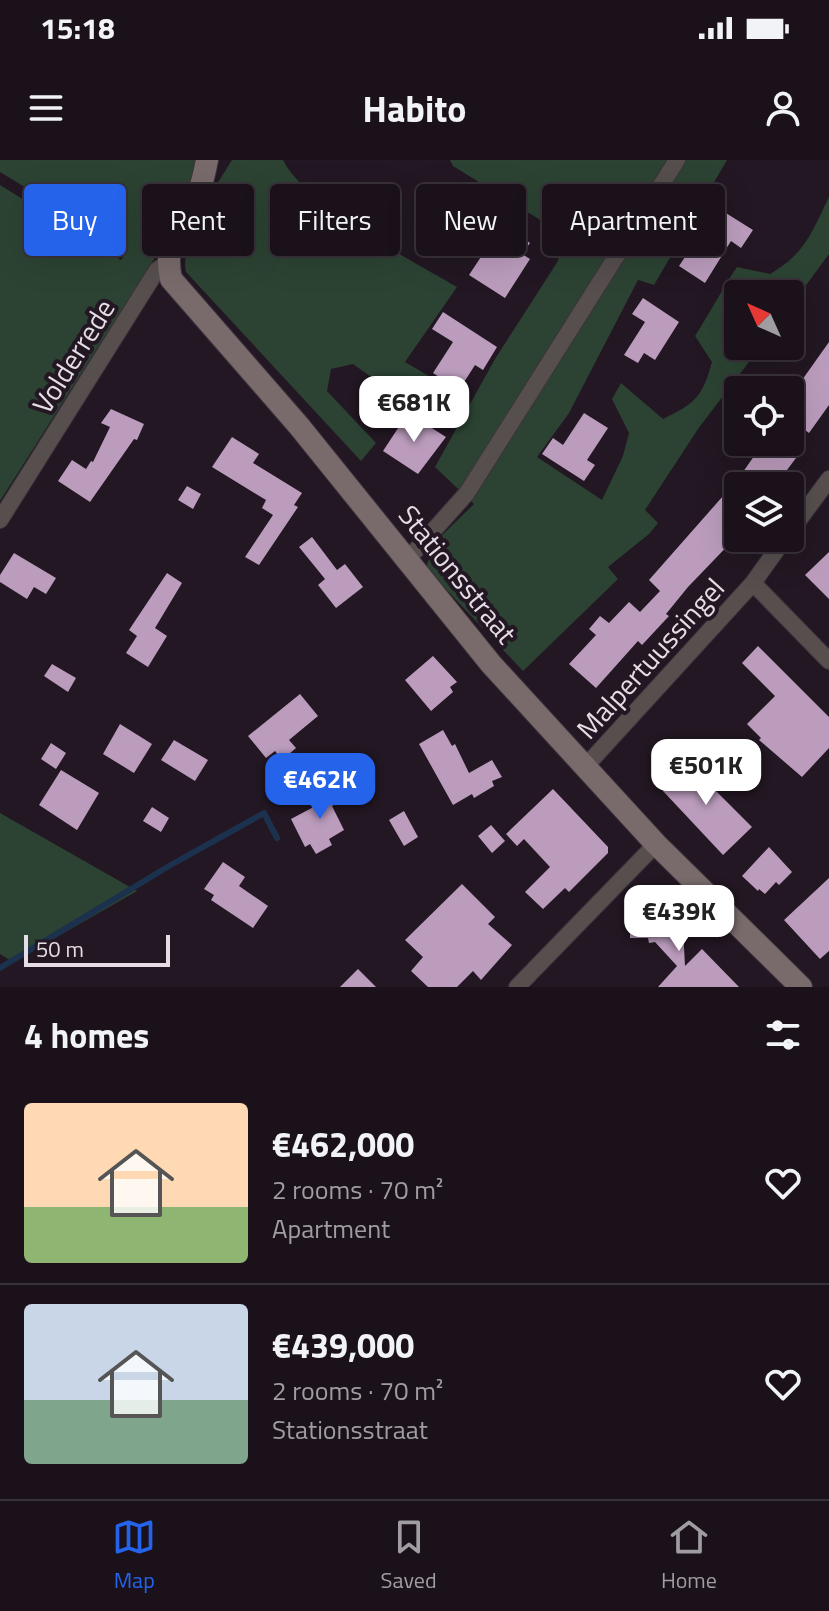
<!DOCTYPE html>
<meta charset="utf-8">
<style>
:root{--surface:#1a111a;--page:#271f27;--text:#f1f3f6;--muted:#9f9da2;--line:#383139;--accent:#2563eb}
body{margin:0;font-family:"Titillium Web",sans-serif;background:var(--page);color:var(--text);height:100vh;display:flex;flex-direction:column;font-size:30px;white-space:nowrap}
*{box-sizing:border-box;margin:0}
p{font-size:26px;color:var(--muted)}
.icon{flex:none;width:44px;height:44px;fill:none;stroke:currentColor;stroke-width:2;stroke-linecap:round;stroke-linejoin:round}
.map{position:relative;height:827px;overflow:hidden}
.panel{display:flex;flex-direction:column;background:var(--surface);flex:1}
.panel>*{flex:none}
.hud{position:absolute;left:24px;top:24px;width:782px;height:72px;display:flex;gap:16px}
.needle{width:52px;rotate:315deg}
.tools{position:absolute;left:724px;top:120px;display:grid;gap:16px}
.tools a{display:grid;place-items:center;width:80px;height:80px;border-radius:8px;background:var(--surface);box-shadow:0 8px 32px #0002,0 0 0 2px var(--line);font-size:40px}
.scale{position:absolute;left:24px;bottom:20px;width:146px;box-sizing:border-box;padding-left:8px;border:4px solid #e5dee6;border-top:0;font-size:22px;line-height:28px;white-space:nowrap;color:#e5dee6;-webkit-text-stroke:6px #221722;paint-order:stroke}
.price{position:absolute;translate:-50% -68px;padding:0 18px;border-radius:16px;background:#fff;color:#222;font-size:26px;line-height:52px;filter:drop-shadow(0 2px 4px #0008)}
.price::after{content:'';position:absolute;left:50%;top:48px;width:24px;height:18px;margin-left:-12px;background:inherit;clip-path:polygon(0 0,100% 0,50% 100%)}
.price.selected{background:var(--accent);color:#fff}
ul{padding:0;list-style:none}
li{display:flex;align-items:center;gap:24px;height:200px;padding:0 24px}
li+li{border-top:2px solid var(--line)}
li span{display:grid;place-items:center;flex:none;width:224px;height:160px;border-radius:8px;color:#555}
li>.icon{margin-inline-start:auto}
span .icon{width:96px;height:96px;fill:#fffc;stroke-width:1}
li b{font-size:34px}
h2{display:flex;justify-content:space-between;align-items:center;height:96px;padding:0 24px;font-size:34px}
.chip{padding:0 28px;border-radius:8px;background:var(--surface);box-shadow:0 8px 32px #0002,0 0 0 2px var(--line);font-size:28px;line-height:72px}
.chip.selected{background:var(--accent);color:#fff}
.status{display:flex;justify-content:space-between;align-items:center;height:56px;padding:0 40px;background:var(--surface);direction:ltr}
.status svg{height:22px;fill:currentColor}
header{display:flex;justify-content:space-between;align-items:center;height:104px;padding:0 24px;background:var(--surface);font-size:36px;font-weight:700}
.dock{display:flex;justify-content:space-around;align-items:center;height:112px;border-top:2px solid var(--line);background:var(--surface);font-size:22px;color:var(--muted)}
.dock a{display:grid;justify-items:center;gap:4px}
.dock .selected{color:var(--accent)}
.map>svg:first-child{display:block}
</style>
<div class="status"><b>15:18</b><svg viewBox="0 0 49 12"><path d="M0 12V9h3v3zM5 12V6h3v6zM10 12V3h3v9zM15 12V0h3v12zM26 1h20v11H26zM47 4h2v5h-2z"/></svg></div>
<header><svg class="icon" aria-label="menu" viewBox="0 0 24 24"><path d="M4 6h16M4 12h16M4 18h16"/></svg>Habito<svg class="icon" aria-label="person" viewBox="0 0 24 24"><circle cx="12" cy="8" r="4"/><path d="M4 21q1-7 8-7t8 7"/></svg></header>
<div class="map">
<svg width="829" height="827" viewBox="0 0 829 827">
<rect width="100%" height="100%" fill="#221722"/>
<path fill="#2c4333" d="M 0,0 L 200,0 L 191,30 L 161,88 L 0,341 L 0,25 L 121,100 L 128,90 L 0,12 Z
M 232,0 L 283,0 C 306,46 411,100 457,127 L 405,202 L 456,232 L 436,254 L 416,249 L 353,204 L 331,209 L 327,231 L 376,283 L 361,301 L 186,112 C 179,83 216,25 232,0 Z
M 450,0 L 727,0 L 654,125 L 638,120 L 569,253 L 537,297 L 602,340 L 623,296 L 629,273 L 612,239 L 621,223 L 663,259 C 696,243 702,237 712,202 L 695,176 C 710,153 722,129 737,107 L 770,114 C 806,93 811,73 829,37 L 829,94 L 790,147 L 790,134 L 738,134 L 738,186 L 761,186 L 698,269 L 645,350 L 658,363 L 649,374 L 608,407 L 618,419 L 523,511 L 426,408 L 433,384 L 474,344 L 435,307 L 495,199 L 558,101 L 561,80 L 550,66 L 453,6 Z
M 0,653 L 137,731 L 13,802 L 0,794 Z"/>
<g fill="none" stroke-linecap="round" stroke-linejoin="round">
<path stroke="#1b314d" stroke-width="6" d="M 0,808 L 169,706 L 264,653 L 277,678"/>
</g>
<path fill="#bb9cbd" d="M 713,45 L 753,70 L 741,88 L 731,81 L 705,123 L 679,106 L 689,91 L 685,89 Z
M 502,65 L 530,83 L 522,94 L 530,99 L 505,138 L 469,115 Z
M 643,138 L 679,162 L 655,200 L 644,193 L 638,203 L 624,195 L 645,162 L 632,154 Z
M 443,152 L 497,187 L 483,210 L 475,205 L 459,230 L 433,213 L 453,182 L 432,169 Z
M 829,182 L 829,245 L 809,273 L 790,259 L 790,237 Z
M 111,249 L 144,264 L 137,280 L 134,279 L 90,342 L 58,321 L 72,300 L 86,309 L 91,301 L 93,302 L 110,267 L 101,263 Z
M 408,253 L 446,277 L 418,314 L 383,291 Z
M 584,253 L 608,268 L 587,300 L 595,305 L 584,321 L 542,294 L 553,278 L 563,285 Z
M 232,277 L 259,294 L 253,303 L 302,333 L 294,345 L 298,347 L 259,405 L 245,397 L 273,355 L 262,348 L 266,340 L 212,307 Z
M 764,282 L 803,282 L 796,292 L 799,294 L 775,326 L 738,326 L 738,375 L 688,427 L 666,454 L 669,456 L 642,485 L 638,481 L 596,528 L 569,504 L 596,475 L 589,469 L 600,456 L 609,463 L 629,442 L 640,452 L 660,431 L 649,420 L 738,319 Z
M 187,326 L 201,334 L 193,349 L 178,340 Z
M 312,377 L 337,410 L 345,404 L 363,427 L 336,448 L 318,425 L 325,419 L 299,387 Z
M 829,392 L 829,439 L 805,415 Z
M 14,393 L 56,418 L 46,434 L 34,427 L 27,439 L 0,422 L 0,415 Z
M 167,413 L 182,423 L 155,468 L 167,476 L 148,507 L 126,493 L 137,476 L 129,470 Z
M 758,486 L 829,557 L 829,588 L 802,617 L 759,580 L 761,578 L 747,564 L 775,536 L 742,503 Z
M 433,496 L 457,522 L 450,527 L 453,532 L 431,551 L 405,520 Z
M 52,504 L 76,518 L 68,532 L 44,516 Z
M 300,534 L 318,556 L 289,580 L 296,588 L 282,600 L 275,591 L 266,598 L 248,576 Z
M 120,564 L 152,584 L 134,613 L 103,594 Z
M 443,570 L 452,586 L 455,584 L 469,613 L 492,600 L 502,617 L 492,621 L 494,626 L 474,638 L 472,634 L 453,645 L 419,584 Z
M 174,580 L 208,600 L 195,621 L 161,600 Z
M 51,583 L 66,593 L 56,609 L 41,599 Z
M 695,592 L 700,607 L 700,615 L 752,667 L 723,695 L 663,631 L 677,617 L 675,616 Z
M 61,610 L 99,633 L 77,670 L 39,645 Z
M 332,623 L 343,639 L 332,646 L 344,670 L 329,679 L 332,685 L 316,694 L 310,684 L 305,687 L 291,659 L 321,643 L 316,633 Z
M 553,629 L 608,687 L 608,693 L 569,732 L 565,728 L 543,749 L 525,732 L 550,707 L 524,679 L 517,686 L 506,674 Z
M 152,647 L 169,658 L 161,672 L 143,661 Z
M 404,651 L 418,677 L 404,686 L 389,660 Z
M 491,665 L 505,681 L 492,693 L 478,676 Z
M 769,687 L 792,712 L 779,725 L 776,722 L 765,734 L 759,729 L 758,731 L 742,716 Z
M 223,702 L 245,717 L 239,726 L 268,746 L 253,768 L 211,740 L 214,735 L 204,729 Z
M 829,718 L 829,791 L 820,799 L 784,760 Z
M 462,724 L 495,757 L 488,764 L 512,785 L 481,820 L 473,811 L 457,827 L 428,827 L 411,811 L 423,797 L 405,780 Z
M 663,749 L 683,768 L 685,806 L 702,789 L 739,827 L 658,827 L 677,806 L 655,782 L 649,783 L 648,778 L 630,778 L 630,759 L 641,759 L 650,750 Z
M 358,809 L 376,827 L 340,827 Z"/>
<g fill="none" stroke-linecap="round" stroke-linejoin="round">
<g stroke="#3d333d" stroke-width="18">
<path id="street" d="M 0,360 L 157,110 L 167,103
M 790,372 L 829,319
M 408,399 L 467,333 L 677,0
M 753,423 L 829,501
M 585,607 L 753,423 L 785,378
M 517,827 L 656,684"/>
</g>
<g stroke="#3d333d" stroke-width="24">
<path id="secondary" d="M 207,0 C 205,10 203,21 199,31 C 185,66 162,76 171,119 L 299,266 L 491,504 L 656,684 L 801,827"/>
</g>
<use href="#street" stroke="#574e4e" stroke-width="16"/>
<use href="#secondary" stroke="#796b6b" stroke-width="22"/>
</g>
<g text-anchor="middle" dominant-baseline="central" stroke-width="8" stroke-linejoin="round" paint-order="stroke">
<g font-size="28" fill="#e5dee6" stroke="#221722">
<text transform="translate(73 196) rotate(-58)">Volderrede</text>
<text transform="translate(458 414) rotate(51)">Stationsstraat</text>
<text transform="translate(650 498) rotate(-48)">Malpertuussingel</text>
</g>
</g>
</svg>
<div class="tools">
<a><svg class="needle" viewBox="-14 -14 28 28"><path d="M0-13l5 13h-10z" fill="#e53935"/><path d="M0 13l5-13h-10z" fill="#9f9da2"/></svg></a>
<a><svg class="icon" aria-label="locate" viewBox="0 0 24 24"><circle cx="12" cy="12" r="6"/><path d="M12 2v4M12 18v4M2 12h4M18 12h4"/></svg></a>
<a><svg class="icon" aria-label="layers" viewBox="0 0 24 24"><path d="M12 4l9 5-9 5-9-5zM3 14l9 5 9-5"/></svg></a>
</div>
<div class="scale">50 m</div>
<b class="price" style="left:414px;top:284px">€681K</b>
<b class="price" style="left:706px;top:647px">€501K</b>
<b class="price selected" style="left:320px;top:661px">€462K</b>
<b class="price" style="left:679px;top:793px">€439K</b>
<div class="hud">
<a class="chip selected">Buy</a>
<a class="chip">Rent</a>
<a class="chip">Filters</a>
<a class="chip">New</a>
<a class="chip">Apartment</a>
</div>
</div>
<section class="panel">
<h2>4 homes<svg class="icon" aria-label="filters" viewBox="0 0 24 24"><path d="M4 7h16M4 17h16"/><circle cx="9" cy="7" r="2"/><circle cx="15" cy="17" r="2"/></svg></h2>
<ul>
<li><span style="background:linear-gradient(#ffd9b3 65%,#8fb573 0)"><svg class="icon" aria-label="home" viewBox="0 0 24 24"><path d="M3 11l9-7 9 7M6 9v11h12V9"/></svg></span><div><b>€462,000</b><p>2 rooms · 70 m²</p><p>Apartment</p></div><svg class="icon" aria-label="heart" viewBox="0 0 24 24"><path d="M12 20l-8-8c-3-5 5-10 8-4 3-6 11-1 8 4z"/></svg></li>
<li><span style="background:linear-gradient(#c9d6e8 60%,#7fa58c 0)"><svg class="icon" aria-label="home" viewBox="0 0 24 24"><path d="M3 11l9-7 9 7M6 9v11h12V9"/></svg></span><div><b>€439,000</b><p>2 rooms · 70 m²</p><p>Stationsstraat</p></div><svg class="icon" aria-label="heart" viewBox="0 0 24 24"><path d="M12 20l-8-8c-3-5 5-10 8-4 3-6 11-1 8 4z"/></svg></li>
</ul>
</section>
<nav class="dock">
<a class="selected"><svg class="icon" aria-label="map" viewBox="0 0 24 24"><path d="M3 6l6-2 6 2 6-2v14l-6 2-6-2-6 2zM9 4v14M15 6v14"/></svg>Map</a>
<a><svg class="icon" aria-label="saved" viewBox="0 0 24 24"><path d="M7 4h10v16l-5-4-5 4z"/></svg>Saved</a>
<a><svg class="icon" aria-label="home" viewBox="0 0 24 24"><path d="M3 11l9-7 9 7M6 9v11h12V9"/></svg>Home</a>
</nav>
